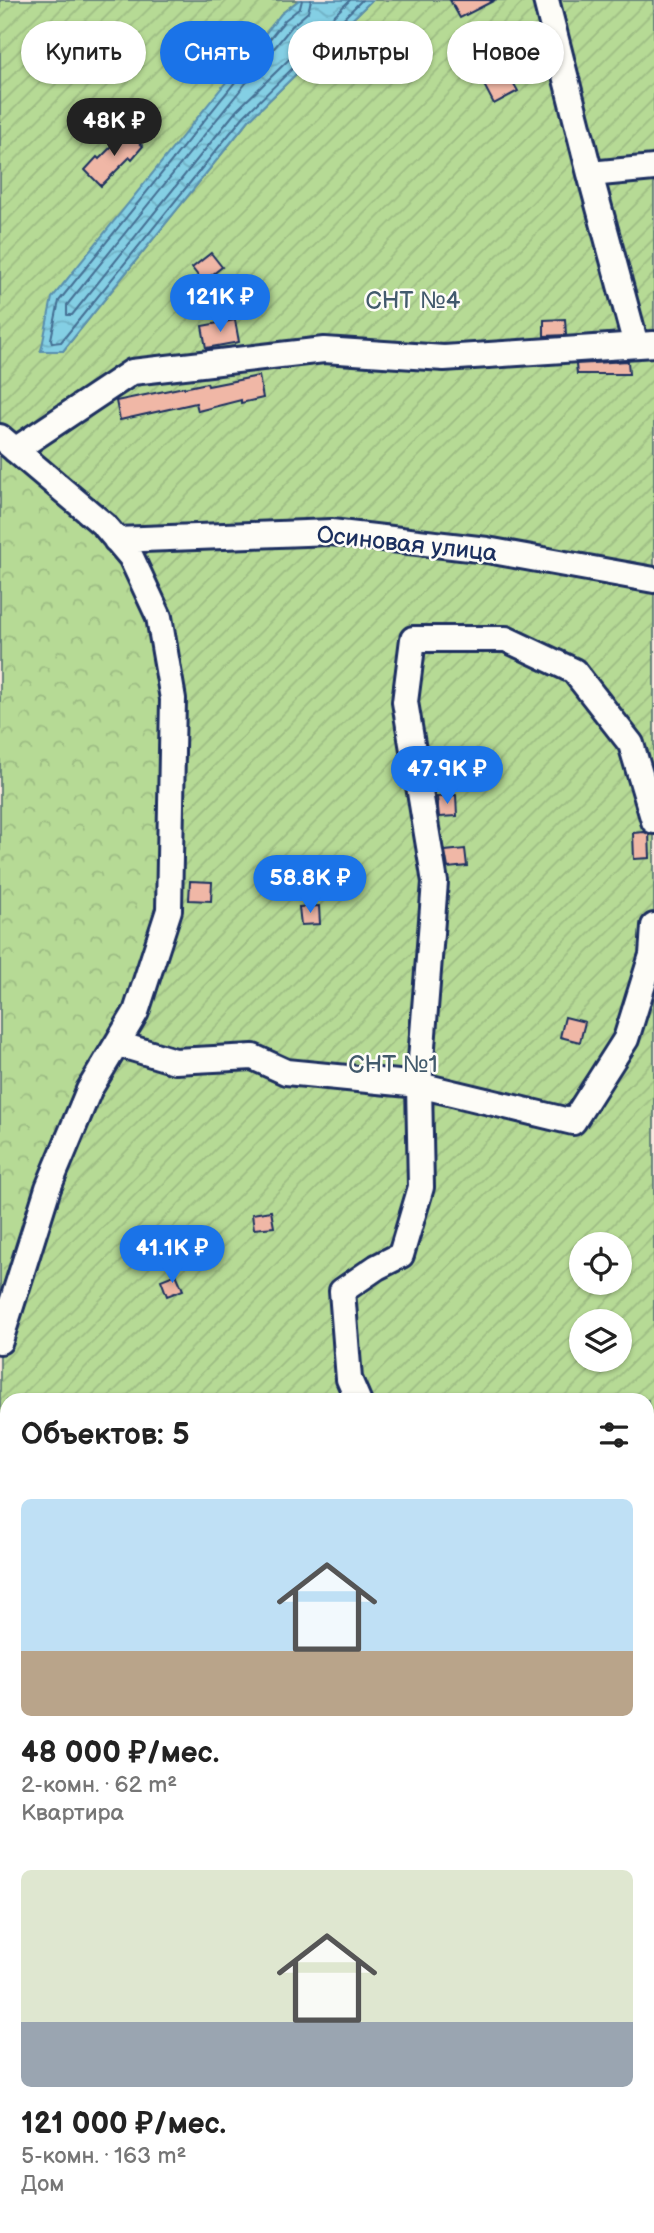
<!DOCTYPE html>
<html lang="ru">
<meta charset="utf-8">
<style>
:root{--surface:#fff;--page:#f6f6f6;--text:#222;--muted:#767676;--accent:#1a73e8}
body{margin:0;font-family:"Balsamiq Sans",sans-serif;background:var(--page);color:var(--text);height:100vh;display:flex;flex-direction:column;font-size:26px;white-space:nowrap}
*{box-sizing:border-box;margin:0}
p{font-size:23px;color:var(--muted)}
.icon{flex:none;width:38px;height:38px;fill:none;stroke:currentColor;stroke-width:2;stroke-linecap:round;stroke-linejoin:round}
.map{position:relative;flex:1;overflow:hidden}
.sheet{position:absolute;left:0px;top:1393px;width:654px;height:840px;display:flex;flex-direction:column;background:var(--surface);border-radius:21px 21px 0 0;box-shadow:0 2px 5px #0004}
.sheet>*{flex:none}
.banner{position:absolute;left:21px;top:21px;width:612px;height:63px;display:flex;gap:14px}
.tools{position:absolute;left:569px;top:1232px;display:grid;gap:14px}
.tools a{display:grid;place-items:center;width:63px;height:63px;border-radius:50%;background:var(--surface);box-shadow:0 2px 5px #0004;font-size:35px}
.price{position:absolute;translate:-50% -60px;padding:0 16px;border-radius:24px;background:var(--accent);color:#fff;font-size:23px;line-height:46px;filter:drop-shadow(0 2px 4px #0008)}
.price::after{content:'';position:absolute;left:50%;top:42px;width:21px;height:16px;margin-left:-10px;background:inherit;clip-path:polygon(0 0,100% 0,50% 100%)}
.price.active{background:#222;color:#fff}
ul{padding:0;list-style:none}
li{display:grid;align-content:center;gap:14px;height:371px;padding:0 21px}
li span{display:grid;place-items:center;height:217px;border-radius:10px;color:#555}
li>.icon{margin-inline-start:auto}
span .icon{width:126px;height:126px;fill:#fffc;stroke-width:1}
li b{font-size:30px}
h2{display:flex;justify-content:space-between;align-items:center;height:84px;padding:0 21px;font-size:30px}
.chip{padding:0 24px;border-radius:32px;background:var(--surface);box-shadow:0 2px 5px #0004;font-size:24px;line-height:63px}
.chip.active{background:var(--accent);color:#fff}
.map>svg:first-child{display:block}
</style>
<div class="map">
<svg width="654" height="2233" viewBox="0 0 654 2233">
<defs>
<pattern id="forest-crowns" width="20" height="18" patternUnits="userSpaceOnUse" patternTransform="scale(1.75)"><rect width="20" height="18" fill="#b6da95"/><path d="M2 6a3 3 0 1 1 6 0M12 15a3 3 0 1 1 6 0" fill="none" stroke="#9cbb83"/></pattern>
<pattern id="garden-furrows" width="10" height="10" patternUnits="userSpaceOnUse" patternTransform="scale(1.75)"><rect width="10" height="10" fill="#b6da95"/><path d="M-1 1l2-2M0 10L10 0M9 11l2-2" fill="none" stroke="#9cbb83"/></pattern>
<pattern id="water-waves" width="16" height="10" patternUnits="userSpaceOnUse" patternTransform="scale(1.75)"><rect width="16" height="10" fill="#84cfe4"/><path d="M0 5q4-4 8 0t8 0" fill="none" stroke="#71b2c6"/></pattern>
</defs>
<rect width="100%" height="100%" fill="#f9e7df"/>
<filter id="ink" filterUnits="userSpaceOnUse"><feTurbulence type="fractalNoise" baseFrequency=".0143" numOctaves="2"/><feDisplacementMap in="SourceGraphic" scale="14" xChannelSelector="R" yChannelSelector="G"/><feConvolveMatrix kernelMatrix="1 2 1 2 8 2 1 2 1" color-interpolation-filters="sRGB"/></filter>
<g filter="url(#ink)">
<path fill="url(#forest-crowns)" stroke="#68847a" stroke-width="2" d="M 0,437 L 104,525 L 159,617 L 169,910 L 0,1312 Z
M 0,1519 L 7,1530 L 7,2226 L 11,2226 L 6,2233 L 0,2233 Z"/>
<path fill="url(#garden-furrows)" stroke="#68847a" stroke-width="2" fill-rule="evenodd" d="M 0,0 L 299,0 L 281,14 L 41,350 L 63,351 L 249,120 L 372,0 L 654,0 L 654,2233 L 6,2233 L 11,2226 L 648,2226 L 648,1400 L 7,1400 L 7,1513 L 0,1502 L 0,1355 L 48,1188 L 169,910 L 173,699 L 131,557 L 0,437 ZM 581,1244 L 620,1244 L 620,1283 L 581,1283 ZM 581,1321 L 620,1321 L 620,1360 L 581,1360 Z"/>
<path fill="url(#water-waves)" stroke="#5a8fae" stroke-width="2" d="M 299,0 L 372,0 L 249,120 L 63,351 L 41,351 L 52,298 L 281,14 Z"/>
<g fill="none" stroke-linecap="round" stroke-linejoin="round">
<path stroke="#456f94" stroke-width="2" d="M 302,0 L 300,8 L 285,20 L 59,301 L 51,339 L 52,343 L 61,342 L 244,116 L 362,0
M 311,0 L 308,12 L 292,26 L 67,305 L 67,315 L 72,315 L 237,110 L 350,0"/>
</g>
<path fill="#f0b7a6" stroke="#1b2f5e" stroke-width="2" d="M 450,0 L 495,0 L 460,18 Z
M 506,70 L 518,91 L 494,104 L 483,83 Z
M 127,131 L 143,146 L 132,159 L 130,157 L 101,186 L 85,170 L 97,157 L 99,159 Z
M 211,253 L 222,267 L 203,282 L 192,268 Z
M 565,319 L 566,335 L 544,336 L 544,320 Z
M 235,320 L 239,342 L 206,348 L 202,326 Z
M 628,361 L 629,374 L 577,374 L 576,364 Z
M 259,376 L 263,398 L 241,403 L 241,400 L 198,411 L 196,403 L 120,420 L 116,401 L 184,387 L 184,388 L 207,383 L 208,386 Z
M 456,795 L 457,816 L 439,817 L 437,797 Z
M 644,832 L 649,834 L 650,858 L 634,859 L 633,833 Z
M 465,849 L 467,866 L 448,868 L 445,851 Z
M 190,881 L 212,882 L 211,901 L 189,900 Z
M 319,906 L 320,924 L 301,925 L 299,907 Z
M 565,1017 L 585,1022 L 580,1042 L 560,1037 Z
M 271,1211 L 274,1227 L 254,1229 L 252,1214 Z
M 176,1274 L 183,1290 L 167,1296 L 161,1280 Z"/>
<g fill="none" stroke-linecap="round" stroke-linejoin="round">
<g stroke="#1b2f5e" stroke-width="30">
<path id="minor" d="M 546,0 L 590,174
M 636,345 L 590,174 L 654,168
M 0,437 L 104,525 L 131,557 L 159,617 L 173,699 L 169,910 L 136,1012 L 89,1090 L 48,1188 L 0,1341
M 15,450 L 132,372 L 324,350 L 444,358 L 654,344
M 116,540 L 331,532 L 487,550 L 654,580
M 118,1044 L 175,1061 L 253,1057 L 286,1072 L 419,1085 L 573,1122 L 626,1039 L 652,955 L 654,926
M 358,1400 L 349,1379 L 342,1291 L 377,1267 L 401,1255 L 421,1187 L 419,1085 L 435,882 L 405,702 L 413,639 L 506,639 L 574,671 L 631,744 L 654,821
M 0,1502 L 7,1513
M 648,1951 L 654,1951
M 221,2226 L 222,2233
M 416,2226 L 418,2233
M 550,2226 L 552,2233"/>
</g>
<use href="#minor" stroke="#fdfcf7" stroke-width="24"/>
</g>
</g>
<g text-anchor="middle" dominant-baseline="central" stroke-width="5" stroke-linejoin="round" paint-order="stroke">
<g font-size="24" fill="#425a6c" stroke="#fdfcf7">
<text x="413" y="300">СНТ №4</text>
<text x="393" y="1064">СНТ №1</text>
</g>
<g font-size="24" fill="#1b2f5e" stroke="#fdfcf7">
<text transform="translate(407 544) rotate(6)">Осиновая улица</text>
</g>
</g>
</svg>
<div class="tools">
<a><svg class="icon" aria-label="locate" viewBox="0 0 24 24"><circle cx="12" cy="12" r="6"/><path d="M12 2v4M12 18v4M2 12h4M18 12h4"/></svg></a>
<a><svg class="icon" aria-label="layers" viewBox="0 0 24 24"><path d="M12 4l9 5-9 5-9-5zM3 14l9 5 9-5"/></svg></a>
</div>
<b class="price active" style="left:114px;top:158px">48K ₽</b>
<b class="price" style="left:220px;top:334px">121K ₽</b>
<b class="price" style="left:447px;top:806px">47.9K ₽</b>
<b class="price" style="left:310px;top:915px">58.8K ₽</b>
<b class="price" style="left:172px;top:1285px">41.1K ₽</b>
<div class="banner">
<a class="chip">Купить</a>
<a class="chip active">Снять</a>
<a class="chip">Фильтры</a>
<a class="chip">Новое</a>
</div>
<section class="sheet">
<h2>Объектов: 5<svg class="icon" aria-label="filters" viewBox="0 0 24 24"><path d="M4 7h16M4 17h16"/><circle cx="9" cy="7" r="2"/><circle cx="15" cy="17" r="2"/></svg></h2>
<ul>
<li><span style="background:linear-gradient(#bfe0f5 70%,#b9a48a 0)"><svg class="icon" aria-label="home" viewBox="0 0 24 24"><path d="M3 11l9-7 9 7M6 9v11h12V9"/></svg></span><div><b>48 000 ₽/мес.</b><p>2-комн. · 62 m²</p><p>Квартира</p></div></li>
<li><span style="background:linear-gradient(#dfe7d0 70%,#9aa5b1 0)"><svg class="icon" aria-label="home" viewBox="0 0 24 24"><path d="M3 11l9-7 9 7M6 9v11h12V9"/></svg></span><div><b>121 000 ₽/мес.</b><p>5-комн. · 163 m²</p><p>Дом</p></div></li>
</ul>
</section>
</div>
